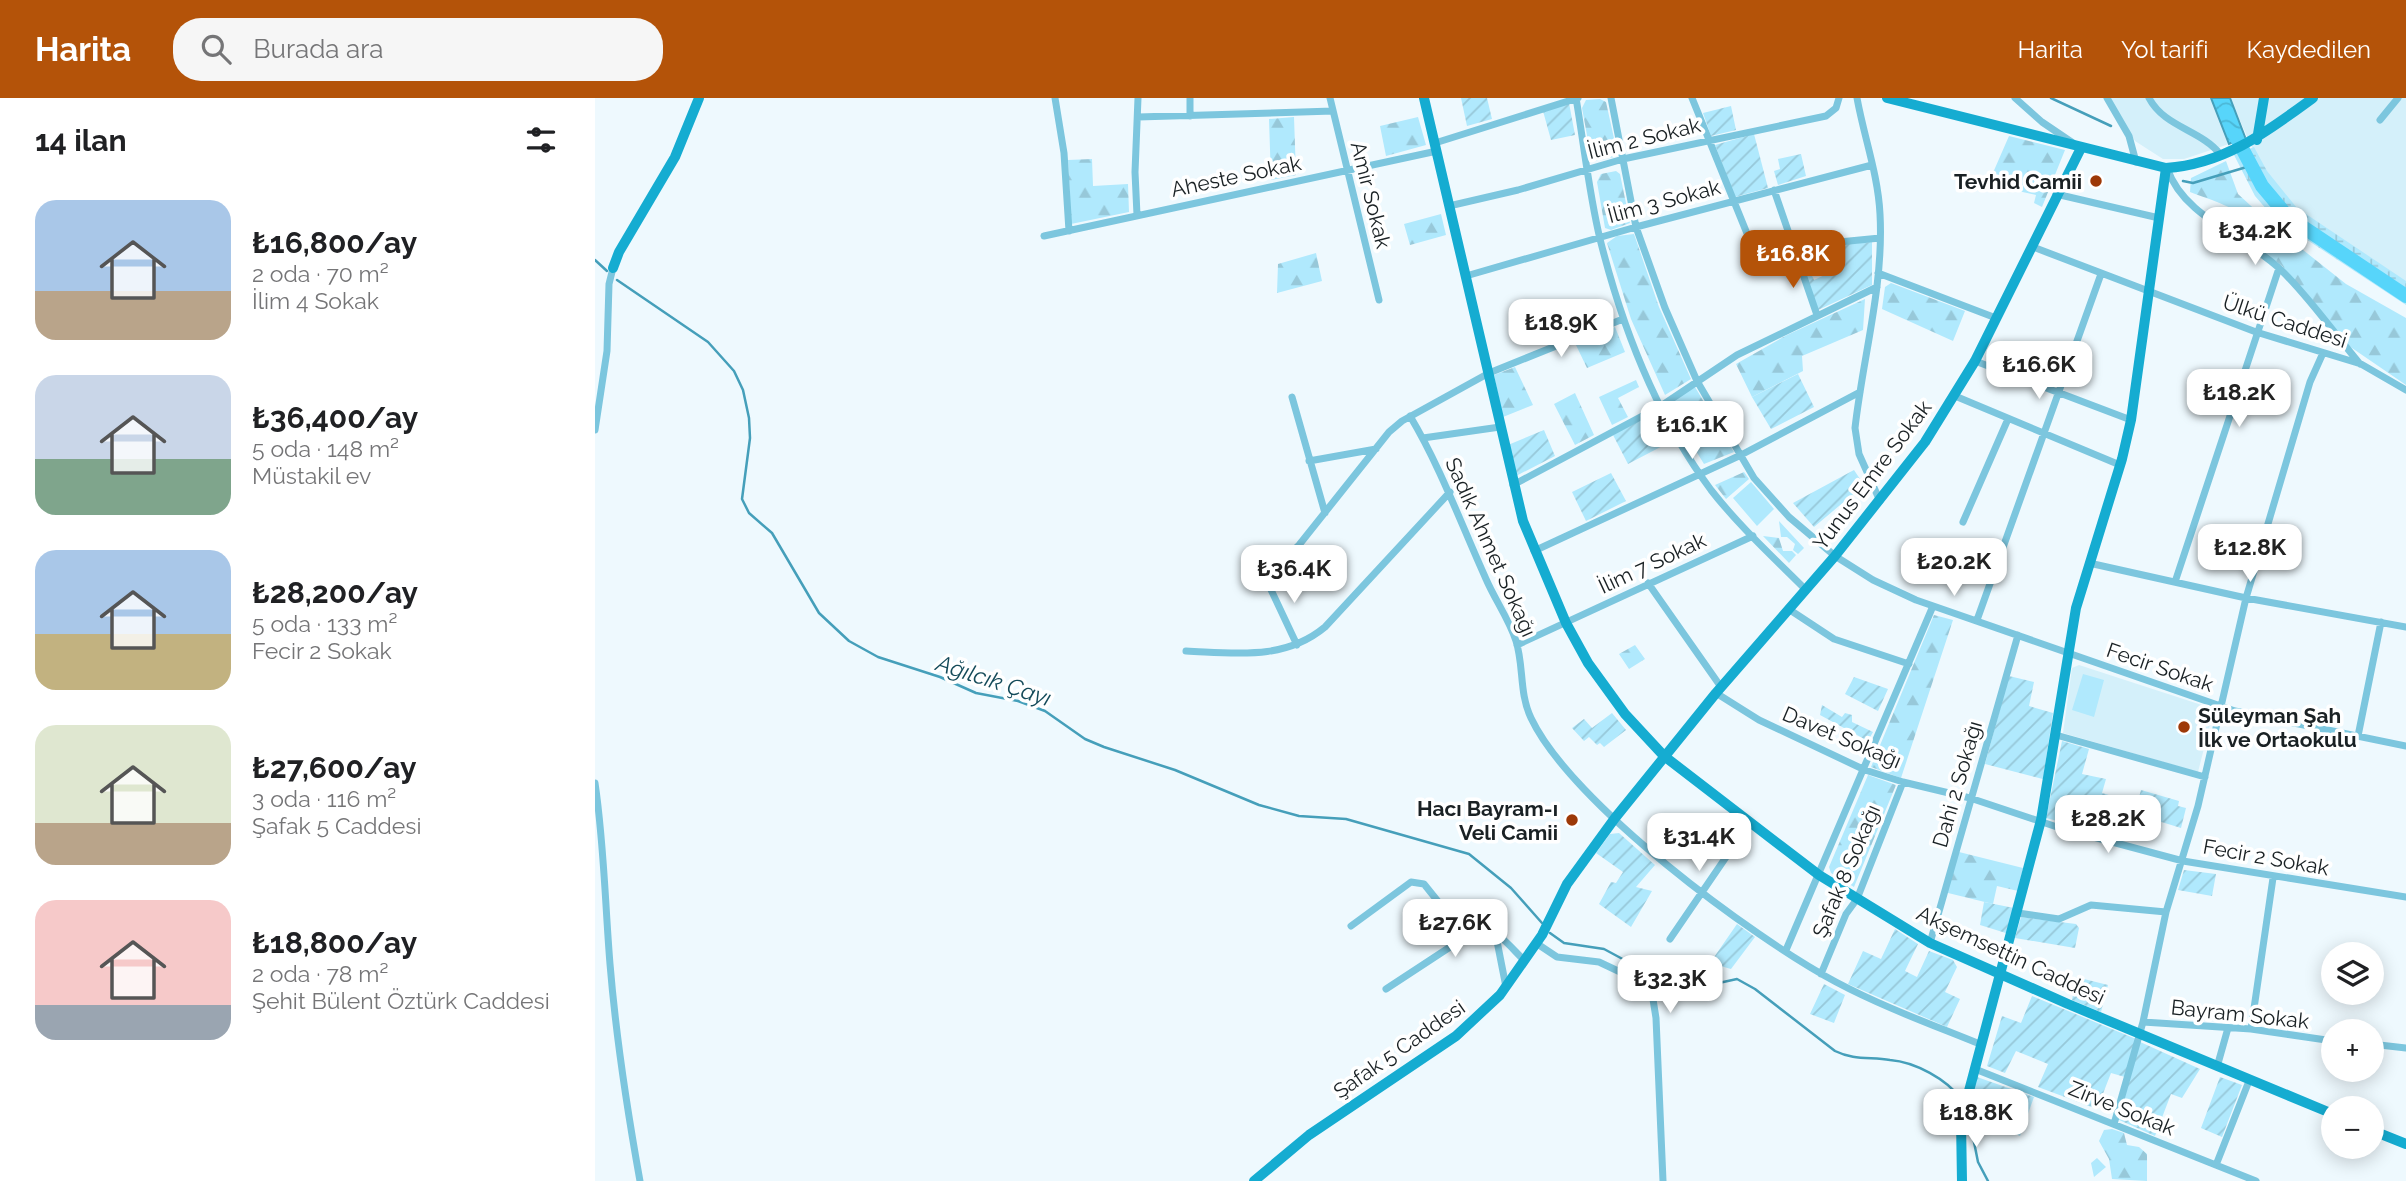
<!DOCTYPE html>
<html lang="tr">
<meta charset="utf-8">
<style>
:root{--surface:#fff;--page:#f6f6f6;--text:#202124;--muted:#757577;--accent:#b45309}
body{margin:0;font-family:Raleway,sans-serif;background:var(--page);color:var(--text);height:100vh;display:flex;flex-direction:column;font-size:26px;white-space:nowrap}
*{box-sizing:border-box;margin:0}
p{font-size:23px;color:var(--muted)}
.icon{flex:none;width:38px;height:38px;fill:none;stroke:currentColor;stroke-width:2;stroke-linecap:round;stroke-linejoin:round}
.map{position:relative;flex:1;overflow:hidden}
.side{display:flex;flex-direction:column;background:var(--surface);width:595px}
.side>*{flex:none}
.fabs{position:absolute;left:1726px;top:844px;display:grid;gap:14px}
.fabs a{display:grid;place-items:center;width:63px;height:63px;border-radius:50%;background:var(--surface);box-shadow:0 4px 18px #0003;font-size:35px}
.price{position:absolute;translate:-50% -60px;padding:0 16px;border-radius:14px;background:#fff;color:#222;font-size:23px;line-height:46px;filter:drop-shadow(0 2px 4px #0008)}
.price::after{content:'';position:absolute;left:50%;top:42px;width:21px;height:16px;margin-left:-10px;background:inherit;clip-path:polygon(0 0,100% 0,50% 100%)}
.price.active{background:var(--accent);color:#fff}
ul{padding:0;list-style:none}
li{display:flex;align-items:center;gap:21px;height:175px;padding:0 35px}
li span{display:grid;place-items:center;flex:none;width:196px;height:140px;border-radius:21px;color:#555}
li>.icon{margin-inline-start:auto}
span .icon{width:84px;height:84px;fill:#fffc;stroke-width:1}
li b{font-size:30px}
h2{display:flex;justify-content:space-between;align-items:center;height:84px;padding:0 35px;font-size:30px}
header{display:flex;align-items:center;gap:42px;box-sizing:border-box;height:98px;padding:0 35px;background:var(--accent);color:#fff}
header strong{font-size:33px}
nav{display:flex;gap:38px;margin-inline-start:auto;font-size:24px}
.search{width:490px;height:63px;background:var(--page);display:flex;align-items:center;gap:18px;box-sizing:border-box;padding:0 24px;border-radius:28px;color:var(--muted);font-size:26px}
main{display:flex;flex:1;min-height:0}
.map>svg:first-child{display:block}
</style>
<header>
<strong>Harita</strong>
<div class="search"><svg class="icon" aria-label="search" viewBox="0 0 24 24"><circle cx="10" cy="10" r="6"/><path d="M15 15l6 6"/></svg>Burada ara</div>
<nav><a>Harita</a><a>Yol tarifi</a><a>Kaydedilen</a></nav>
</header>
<main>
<section class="side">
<h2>14 ilan<svg class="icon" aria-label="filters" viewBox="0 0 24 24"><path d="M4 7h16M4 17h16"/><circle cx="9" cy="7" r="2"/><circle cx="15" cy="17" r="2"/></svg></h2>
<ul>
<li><span style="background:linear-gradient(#a9c7e8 65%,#b9a48a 0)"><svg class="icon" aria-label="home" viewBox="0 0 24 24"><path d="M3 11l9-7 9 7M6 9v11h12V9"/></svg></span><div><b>₺16,800/ay</b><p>2 oda · 70 m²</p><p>İlim 4 Sokak</p></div></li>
<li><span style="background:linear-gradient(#c9d6e8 60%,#7fa58c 0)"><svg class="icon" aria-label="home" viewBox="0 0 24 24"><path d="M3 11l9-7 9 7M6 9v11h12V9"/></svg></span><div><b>₺36,400/ay</b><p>5 oda · 148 m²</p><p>Müstakil ev</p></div></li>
<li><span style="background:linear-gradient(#a9c7e8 60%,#c2b280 0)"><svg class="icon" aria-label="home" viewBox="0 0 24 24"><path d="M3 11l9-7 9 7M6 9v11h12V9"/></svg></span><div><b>₺28,200/ay</b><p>5 oda · 133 m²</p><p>Fecir 2 Sokak</p></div></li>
<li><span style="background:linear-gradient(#dfe7d0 70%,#b9a48a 0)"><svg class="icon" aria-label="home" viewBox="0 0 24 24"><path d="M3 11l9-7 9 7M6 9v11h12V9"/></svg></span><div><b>₺27,600/ay</b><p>3 oda · 116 m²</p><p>Şafak 5 Caddesi</p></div></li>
<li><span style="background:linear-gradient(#f6c9c9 75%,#9aa5b1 0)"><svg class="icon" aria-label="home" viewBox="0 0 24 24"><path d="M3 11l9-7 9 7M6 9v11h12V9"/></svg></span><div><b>₺18,800/ay</b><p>2 oda · 78 m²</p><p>Şehit Bülent Öztürk Caddesi</p></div></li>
</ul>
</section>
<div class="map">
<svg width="1811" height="1083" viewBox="0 0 1811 1083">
<defs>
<pattern id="forest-firs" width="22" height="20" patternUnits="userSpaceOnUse" patternTransform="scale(1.75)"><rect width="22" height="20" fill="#b0e9fd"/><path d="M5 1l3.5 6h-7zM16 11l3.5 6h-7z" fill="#97c8d9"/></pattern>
<pattern id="wetland-marsh" width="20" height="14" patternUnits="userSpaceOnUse" patternTransform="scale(1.75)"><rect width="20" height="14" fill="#b0e9fd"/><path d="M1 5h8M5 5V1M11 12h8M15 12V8" fill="none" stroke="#97c8d9"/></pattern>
<pattern id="garden-furrows" width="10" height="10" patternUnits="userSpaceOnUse" patternTransform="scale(1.75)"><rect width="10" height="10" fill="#b0e9fd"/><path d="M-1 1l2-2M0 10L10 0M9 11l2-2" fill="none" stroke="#97c8d9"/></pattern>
<pattern id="water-waves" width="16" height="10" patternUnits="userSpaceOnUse" patternTransform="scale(1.75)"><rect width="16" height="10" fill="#57d5fa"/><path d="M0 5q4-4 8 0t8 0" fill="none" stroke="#4bb7d6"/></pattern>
</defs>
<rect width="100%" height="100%" fill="#eef9fe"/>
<path fill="#d4f0fa" d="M 1515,0 L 1616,0 L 1634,46 L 1589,61 L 1568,61 L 1540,43 Z
M 1635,0 L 1811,0 L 1811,188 L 1699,113 L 1666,70 Z
M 1484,567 L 1619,611 L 1603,674 L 1468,635 L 1477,570 Z"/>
<path fill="url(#forest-firs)" d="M 1005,1 L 1011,4 L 1022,54 L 1019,59 L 1002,63 L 996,59 L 987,10 L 991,2 Z
M 699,19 L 701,77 L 676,82 L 674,21 Z
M 823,19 L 831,47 L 791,58 L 785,28 Z
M 1414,38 L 1470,52 L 1447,109 L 1439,105 L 1441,97 L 1414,91 L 1397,77 Z
M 497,61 L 498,88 L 533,86 L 534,114 L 476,126 L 473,62 Z
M 1631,63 L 1643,96 L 1679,129 L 1751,186 L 1811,220 L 1811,287 L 1754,248 L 1687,168 L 1650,138 L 1656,128 C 1645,109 1615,102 1595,94 L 1596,80 Z
M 1021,73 L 1025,76 L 1035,125 L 1016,132 L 1010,130 L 1002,84 L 1006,76 Z
M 846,116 L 851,137 L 815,147 L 809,126 Z
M 1039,136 L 1064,209 L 1096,281 L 1070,297 L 1036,221 L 1012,145 L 1022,138 Z
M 721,155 L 727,183 L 682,195 L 683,166 Z
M 1296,185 L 1370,213 L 1358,243 L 1287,211 L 1290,189 Z
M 1270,201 L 1268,232 L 1207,258 L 1208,273 L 1157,299 L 1141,266 L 1192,237 Z
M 1020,229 L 1030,254 L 992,270 L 980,245 Z
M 920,269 L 938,307 L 908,319 L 899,277 Z
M 1041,282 L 1044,289 L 1023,300 L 1033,319 L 1017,327 L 1004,299 Z
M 1100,289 L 1139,354 L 1109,366 L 1072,306 Z
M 980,295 L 999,337 L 980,347 L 959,306 Z
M 1149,374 L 1154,381 L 1131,401 L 1120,387 Z
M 1184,423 L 1209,450 L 1203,456 L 1198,452 L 1200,446 L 1192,439 L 1186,439 Z
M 1168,438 L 1184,440 L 1188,453 L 1197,453 L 1201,457 L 1194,465 Z
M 1339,517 L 1358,522 L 1306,680 L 1276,669 Z
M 1040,547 L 1050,561 L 1034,571 L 1024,556 Z
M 1273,677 L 1301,687 L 1259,789 L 1236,775 L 1234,769 Z
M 1360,753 L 1428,770 L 1423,793 L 1402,788 L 1398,806 L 1349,794 Z
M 1517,1031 L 1529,1035 L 1532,1047 L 1544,1049 L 1552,1056 L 1552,1083 L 1517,1081 L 1514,1061 L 1504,1043 L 1509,1032 Z
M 1502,1060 L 1511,1069 L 1499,1079 L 1496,1065 Z"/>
<path fill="url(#wetland-marsh)" d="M 1659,49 L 1672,73 L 1702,110 L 1811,183 L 1811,207 L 1679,120 L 1660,98 L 1639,57 Z"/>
<path fill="#b0e9fd" d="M 1156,384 L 1179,411 L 1162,428 L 1138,400 Z
M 1488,576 L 1509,582 L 1499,619 L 1477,612 Z"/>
<path fill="url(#garden-furrows)" d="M 866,0 L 892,0 L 897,21 L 872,28 Z
M 974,5 L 980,37 L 956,42 L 948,13 Z
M 1136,8 L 1141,32 L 1116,38 L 1108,15 Z
M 1159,36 L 1173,90 L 1140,99 L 1120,47 Z
M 1206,56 L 1211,78 L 1183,87 L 1179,73 L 1185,71 L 1183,61 Z
M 1277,144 L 1277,187 L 1223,212 L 1203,160 L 1208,159 L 1219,182 L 1236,174 L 1231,159 L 1241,154 L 1239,147 Z
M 1203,276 L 1219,309 L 1176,331 L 1157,299 Z
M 1057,316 L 1075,344 L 1033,366 L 1018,337 Z
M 949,332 L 960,358 L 921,378 L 913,347 Z
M 1259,372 L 1269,387 L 1219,429 L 1198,405 Z
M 1016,375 L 1031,403 L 991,423 L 977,394 Z
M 1414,578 L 1439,584 L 1434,608 L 1458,615 L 1448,681 L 1390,666 Z
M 1259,579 L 1293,591 L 1283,613 L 1250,596 Z
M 1227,607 L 1247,619 L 1250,615 L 1257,617 L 1257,624 L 1278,634 L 1273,643 L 1225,617 Z
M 1017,615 L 1031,632 L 1009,649 L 1005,645 L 1002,647 L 994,639 L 989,643 L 977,630 L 989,621 L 997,630 Z
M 1467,643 L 1494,651 L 1487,676 L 1511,681 L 1507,695 L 1524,700 L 1513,736 L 1451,720 Z
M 1546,692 L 1584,703 L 1583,708 L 1591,710 L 1586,730 L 1560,722 L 1563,713 L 1542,707 Z
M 1024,735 L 1060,767 L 1041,789 L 1057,793 L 1036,829 L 1004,806 L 1016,784 L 1021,785 L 1028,774 L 1001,755 L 1015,736 Z
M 1589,772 L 1621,776 L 1617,798 L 1583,792 Z
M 1389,804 L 1419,810 L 1414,836 L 1385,827 Z
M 1426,819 L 1481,826 L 1484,830 L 1480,850 L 1420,840 Z
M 1142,826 L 1160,839 L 1136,871 L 1115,865 Z
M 1300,831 L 1323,846 L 1310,873 L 1322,879 L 1334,853 L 1358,862 L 1362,869 L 1350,894 L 1365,901 L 1352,929 L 1253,886 L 1268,853 L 1286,861 Z
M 1481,879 L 1513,887 L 1506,914 L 1477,902 Z
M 1229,886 L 1250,897 L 1239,925 L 1215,916 Z
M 1437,898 L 1541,941 L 1530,979 L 1516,975 L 1502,1011 L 1443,989 L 1453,966 L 1421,953 L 1410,975 L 1392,968 L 1407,918 L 1426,925 Z
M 1543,943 L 1605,971 L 1587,1000 L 1576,996 L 1560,1038 L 1522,1021 Z
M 1382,979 L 1439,999 L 1425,1038 L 1372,1015 Z
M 1625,979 L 1647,987 L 1627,1039 L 1606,1030 Z"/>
<path fill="url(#water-waves)" stroke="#459fba" stroke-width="2" d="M 1616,0 L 1635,0 L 1650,39 L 1634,46 Z"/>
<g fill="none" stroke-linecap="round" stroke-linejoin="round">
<path stroke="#459fba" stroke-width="2.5" d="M 1456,0 L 1516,28
M 1588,83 L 1598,85 L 1655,68
M 0,162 L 12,173
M 22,182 L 113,244 L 139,273 L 148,292 L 154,320 L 155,340 L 147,401 L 154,415 L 177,435 L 224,515 L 254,543 L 283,559 L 345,579 L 381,595 L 423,603 L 450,613 L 490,641 L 509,649 L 580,672 L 664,707 L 704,718 L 751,721 L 874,756 L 916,790 L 947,825
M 955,835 L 969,845 L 1009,851 L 1087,893 L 1142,881 L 1160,891 L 1240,953 C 1258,962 1275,959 1295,962 C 1320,964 1352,981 1367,1002
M 1373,1014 L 1383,1064 L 1393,1083"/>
<path stroke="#57d5fa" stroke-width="14" d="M 1640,37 L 1667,88 L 1693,119 L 1811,198"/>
<path stroke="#7cc6de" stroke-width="7" d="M 460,0 L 469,55 L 474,133
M 735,0 L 784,202
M 981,0 C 989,47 994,95 1005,141 C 1027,229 1062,319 1116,392 C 1144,428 1179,460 1211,492
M 1016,0 L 1041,129 L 1070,210 L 1102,283 L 1159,380 L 1194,419 L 1240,458 L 1278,482 L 1321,502 L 1640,613 L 1811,648
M 1097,0 L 1166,170 L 1234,145 L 1285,140
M 1262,0 C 1269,39 1283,76 1285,116 C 1289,187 1268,259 1260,330 L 1264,356 L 1285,403
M 1420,0 L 1447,24 L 1478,45
M 1512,0 L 1534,38 L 1541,64
M 1554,0 C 1569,29 1606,32 1625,56
M 595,18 L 595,0
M 543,19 L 738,13
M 1785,22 L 1803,0
M 840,45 L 983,0
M 1572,70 C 1589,120 1650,137 1686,172 C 1715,200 1739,235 1765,266
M 1179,92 L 1222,217
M 1461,96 L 1564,120
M 854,108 L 923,92 L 1028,61 L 1231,18 L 1241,10 L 1244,0
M 542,117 L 540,74 L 543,0
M 449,138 L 842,53
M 1438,149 L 1661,234 L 1766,266 L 1811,292
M 1283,175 L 1401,220
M 871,178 L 1041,129 L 1277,67
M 1380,263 L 1536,322
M 1360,298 L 1525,367
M 697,299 L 730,415
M 815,318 C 846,370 866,426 891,481 C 900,502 914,521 921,543 C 929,568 924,595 936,620 C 976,705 1157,839 1241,884 C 1288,909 1338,927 1387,947
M 0,332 L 12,253 L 14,186 L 18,170
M 828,340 L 905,329
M 714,363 L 781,351
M 918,387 L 1066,308 L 1142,257 L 1282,189
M 1368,424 L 1413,321
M 939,453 L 1146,357 L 1265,294
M 1494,465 L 1651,500 L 1811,529
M 1580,484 L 1684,170
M 1053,485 L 1126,589
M 1195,512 L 1239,541 L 1314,566
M 1382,522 L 1506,176
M 702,547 L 670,479 L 704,447 L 794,334 L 807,323 L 894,275 L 1028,221
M 922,547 L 1158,438
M 591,553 C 640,555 689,563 730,529 L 855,394
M 1121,595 L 1164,622 L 1270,672 L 1308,684 L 1375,700 L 1465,730 L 1588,763 L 1811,799
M 1461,637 L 1610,679
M 1763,638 L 1786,524
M 0,685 C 9,745 10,805 15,866 C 21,939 32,1011 45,1083
M 1423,815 L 1464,821 L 1496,807 L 1571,814
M 756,828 L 816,784 L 829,786 L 870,837
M 901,838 L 911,889
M 1075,841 L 1155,724
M 941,845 L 962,859 L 1004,864 L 1040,881 L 1057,895 L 1061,920 L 1068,1083
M 1335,845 L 1423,537
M 1191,852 L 1338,508
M 1226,876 L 1251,816 L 1262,801 L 1308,684
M 791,891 L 884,830 C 901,829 917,851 929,862
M 1548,924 L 1656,931 L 1738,943
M 1656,931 L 1678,780
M 1776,946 L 1811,950
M 1622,969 L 1633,930
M 1380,971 L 1661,1083
M 1519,1026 L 1548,924 L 1571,814 L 1603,708 L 1651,500 L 1715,284 L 1728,255
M 1621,1067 L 1654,983"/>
<path stroke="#15acd1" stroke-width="10" d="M 829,0 L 928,423 L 971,525 L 993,565 L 1030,616 L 1069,658 L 1186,748 L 1224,777 L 1335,845 L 1473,906 L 1738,1016
M 1292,0 L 1571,70 C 1630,66 1673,33 1718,0
M 1662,42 L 1669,0
M 18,170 L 24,154 L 80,59 L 104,0
M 1776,1032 L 1811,1046
M 659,1083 L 714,1037 L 861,938 L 905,897 L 947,837 L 972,786 L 1020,720 L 1121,595 L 1240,458 L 1330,344 L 1380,263 L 1486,50
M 1367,1083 L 1366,1023 L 1446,722 L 1481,510 L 1527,361 L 1536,322 L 1571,70"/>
</g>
<g fill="#9d3908" stroke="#fff" stroke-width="2.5">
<circle cx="1501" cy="83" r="7"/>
<circle cx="1589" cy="629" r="7"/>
<circle cx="977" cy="722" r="7"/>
</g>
<g text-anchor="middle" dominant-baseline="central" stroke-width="7" stroke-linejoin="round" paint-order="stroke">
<g font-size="21" fill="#1a2124" stroke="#fff">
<text transform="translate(1049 40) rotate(-14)">İlim 2 Sokak</text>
<text transform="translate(641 78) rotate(-12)">Aheste Sokak</text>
<text transform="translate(776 97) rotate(76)">Amir Sokak</text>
<text transform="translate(1069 103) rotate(-15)">İlim 3 Sokak</text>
<text transform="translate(1690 223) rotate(18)">Ülkü Caddesi</text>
<text transform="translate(1277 377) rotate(-53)">Yunus Emre Sokak</text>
<text transform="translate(896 449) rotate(66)">Sadık Ahmet Sokağı</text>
<text transform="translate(1057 465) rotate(-25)">İlim 7 Sokak</text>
<text transform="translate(1565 569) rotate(19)">Fecir Sokak</text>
<text transform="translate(1247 639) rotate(23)">Davet Sokağı</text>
<text transform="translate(1362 686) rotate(-74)">Dahi 2 Sokağı</text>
<text transform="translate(1671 759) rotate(10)">Fecir 2 Sokak</text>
<text transform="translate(1251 773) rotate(-67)">Şafak 8 Sokağı</text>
<text transform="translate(1416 857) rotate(25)">Akşemsettin Caddesi</text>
<text transform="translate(1645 916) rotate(6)">Bayram Sokak</text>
<text transform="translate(804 951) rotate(-35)">Şafak 5 Caddesi</text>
<text transform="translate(1527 1010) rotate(22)">Zirve Sokak</text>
</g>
<g font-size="21" font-weight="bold" fill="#1a2124" stroke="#fff" text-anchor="end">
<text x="1487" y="83">Tevhid Camii</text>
<text x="1603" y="617" text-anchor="start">Süleyman Şah<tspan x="1603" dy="24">İlk ve Ortaokulu</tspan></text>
<text x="963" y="710">Hacı Bayram-ı<tspan x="963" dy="24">Veli Camii</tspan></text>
</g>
<g font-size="23" font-style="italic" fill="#154b5a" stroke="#fff">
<text transform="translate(399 582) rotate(18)">Ağılcık Çayı</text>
</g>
</g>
</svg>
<div class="fabs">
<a><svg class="icon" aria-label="layers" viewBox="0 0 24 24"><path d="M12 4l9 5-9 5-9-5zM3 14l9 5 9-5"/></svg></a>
<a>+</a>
<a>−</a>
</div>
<b class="price" style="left:1660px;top:169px">₺34.2K</b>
<b class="price active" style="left:1198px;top:192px">₺16.8K</b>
<b class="price" style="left:966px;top:261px">₺18.9K</b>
<b class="price" style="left:1444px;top:303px">₺16.6K</b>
<b class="price" style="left:1644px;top:331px">₺18.2K</b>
<b class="price" style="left:1097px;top:363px">₺16.1K</b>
<b class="price" style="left:1655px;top:486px">₺12.8K</b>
<b class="price" style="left:1359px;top:500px">₺20.2K</b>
<b class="price" style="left:699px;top:507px">₺36.4K</b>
<b class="price" style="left:1513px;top:757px">₺28.2K</b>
<b class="price" style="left:1104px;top:775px">₺31.4K</b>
<b class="price" style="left:860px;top:861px">₺27.6K</b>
<b class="price" style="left:1075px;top:917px">₺32.3K</b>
<b class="price" style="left:1381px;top:1051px">₺18.8K</b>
</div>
</main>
